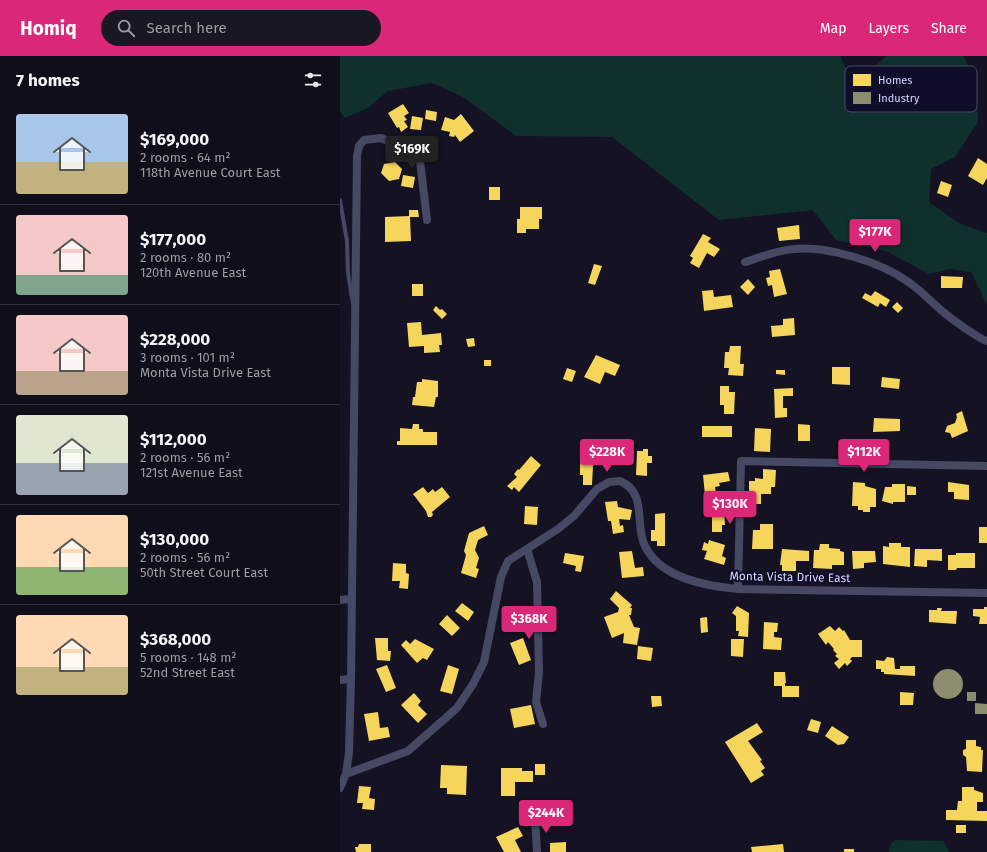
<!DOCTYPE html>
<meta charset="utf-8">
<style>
:root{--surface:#100e1a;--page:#191723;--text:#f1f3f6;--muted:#9c9ca2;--line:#302e39;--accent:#db2777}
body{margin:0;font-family:"Fira Sans",sans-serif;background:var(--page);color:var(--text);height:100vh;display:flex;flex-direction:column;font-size:15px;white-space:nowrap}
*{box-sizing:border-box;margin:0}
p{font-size:13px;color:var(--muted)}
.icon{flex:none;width:22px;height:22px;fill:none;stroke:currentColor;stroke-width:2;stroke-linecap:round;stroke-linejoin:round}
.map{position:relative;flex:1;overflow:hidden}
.side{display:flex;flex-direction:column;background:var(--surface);width:340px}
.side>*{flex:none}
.price{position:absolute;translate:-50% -34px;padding:0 9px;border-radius:4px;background:var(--accent);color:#fff;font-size:13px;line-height:26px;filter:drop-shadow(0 1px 2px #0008)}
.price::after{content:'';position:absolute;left:50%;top:24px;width:12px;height:9px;margin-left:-6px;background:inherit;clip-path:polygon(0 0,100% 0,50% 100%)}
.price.selected{background:#222;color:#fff}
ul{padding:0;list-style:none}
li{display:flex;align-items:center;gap:12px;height:100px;padding:0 16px}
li+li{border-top:1px solid var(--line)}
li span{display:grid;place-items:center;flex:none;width:112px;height:80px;border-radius:4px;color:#555}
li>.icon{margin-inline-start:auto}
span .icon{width:48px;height:48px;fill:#fffc;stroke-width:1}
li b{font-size:17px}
h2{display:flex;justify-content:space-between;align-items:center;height:48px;padding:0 16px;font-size:17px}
header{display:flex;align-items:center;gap:24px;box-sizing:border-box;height:56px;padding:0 20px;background:var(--accent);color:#fff}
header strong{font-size:19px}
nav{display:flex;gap:22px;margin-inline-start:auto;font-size:14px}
.search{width:280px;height:36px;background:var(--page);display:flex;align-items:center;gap:10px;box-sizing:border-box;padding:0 14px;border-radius:22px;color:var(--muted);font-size:15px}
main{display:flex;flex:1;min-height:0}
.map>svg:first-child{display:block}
</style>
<header>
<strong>Homiq</strong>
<div class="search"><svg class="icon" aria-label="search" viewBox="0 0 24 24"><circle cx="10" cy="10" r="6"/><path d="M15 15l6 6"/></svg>Search here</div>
<nav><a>Map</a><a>Layers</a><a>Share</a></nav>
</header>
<main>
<section class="side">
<h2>7 homes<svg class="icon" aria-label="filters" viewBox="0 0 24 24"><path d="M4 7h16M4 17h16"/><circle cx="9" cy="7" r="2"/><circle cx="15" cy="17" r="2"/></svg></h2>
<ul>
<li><span style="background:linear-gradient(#a9c7e8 60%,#c2b280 0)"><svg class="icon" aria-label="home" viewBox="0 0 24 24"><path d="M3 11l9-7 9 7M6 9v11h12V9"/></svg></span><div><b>$169,000</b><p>2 rooms · 64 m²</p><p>118th Avenue Court East</p></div></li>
<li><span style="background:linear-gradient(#f6c9c9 75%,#7fa58c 0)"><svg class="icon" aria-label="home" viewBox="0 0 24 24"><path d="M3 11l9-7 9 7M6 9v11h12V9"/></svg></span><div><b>$177,000</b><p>2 rooms · 80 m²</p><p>120th Avenue East</p></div></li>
<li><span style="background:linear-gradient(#f6c9c9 70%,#b9a48a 0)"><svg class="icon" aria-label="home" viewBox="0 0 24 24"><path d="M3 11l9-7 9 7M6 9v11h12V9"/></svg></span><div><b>$228,000</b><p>3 rooms · 101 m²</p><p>Monta Vista Drive East</p></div></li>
<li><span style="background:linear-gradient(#dfe7d0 60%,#9aa5b1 0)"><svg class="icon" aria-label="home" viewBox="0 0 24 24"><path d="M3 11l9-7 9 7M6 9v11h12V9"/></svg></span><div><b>$112,000</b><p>2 rooms · 56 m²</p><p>121st Avenue East</p></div></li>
<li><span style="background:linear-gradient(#ffd9b3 65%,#8fb573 0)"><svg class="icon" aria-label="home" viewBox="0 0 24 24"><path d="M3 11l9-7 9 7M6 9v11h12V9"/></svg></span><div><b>$130,000</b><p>2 rooms · 56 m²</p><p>50th Street Court East</p></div></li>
<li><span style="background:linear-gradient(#ffd9b3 65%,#c2b280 0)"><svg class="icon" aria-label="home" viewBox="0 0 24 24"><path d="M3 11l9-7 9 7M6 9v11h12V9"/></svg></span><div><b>$368,000</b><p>5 rooms · 148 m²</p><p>52nd Street East</p></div></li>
</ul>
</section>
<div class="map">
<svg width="647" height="796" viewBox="0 0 647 796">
<rect width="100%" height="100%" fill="#151323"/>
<path fill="#10302d" d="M 0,0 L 500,0 L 505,11 L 520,18 L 530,15 L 546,0 L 624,0 L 636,28 L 638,66 L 615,101 L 591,113 L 589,146 L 620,168 L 647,177 L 647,249 L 631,216 L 610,213 L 589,218 L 546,195 L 496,184 L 473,154 L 379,164 L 272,81 L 176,80 L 123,41 L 92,27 L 48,35 L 28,52 L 5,62 L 0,55 Z
M 555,784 L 603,785 L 610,796 L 549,796 L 550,789 Z"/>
<path fill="#f6d55c" d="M 63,48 L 69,57 L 64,60 L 67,64 L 64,65 L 68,71 L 61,76 L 59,71 L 57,72 L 48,57 Z
M 86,54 L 97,56 L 96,65 L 85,63 Z
M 121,58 L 134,75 L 120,86 L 115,79 L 114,81 L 109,80 L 110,76 L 101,74 L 105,61 L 114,64 Z
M 72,60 L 83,62 L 81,74 L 70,73 Z
M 638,102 L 647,108 L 647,122 L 643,129 L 628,120 Z
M 55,106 L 62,113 L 59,123 L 49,125 L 41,117 L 44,108 Z
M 63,119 L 75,121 L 73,132 L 61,130 Z
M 601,125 L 612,129 L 608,141 L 597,137 Z
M 149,131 L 160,131 L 160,144 L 149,144 Z
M 180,151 L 202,151 L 202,163 L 199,163 L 199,173 L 186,173 L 186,177 L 177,177 L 177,163 L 180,163 Z
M 69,154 L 78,154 L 79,161 L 70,161 L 71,185 L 45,186 L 45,161 L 69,160 Z
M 459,169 L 460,183 L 439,185 L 437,172 Z
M 363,178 L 371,182 L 368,186 L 380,193 L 374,201 L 367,197 L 359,212 L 350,207 L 353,202 L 350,200 Z
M 254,208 L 262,210 L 255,229 L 248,227 Z
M 440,213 L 447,238 L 434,241 L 432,229 L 428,230 L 426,222 L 430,221 L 429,215 Z
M 601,220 L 623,221 L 622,232 L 601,232 Z
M 408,223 L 415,231 L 408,239 L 400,231 Z
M 72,228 L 83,228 L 83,240 L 72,240 Z
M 373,234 L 374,241 L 391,239 L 393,251 L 364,255 L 362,235 Z
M 535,235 L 550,244 L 546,251 L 540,247 L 538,251 L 522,242 L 525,237 L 531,240 Z
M 557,246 L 563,252 L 558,257 L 552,251 Z
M 96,250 L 100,254 L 102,253 L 107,258 L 102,263 L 93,254 Z
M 454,262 L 455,279 L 432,281 L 431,270 L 443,269 L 443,263 Z
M 81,266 L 82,279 L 101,277 L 102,289 L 99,289 L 100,296 L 84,297 L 84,290 L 69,291 L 67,267 Z
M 134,282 L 135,290 L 128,291 L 126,283 Z
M 390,290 L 401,290 L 400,308 L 404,308 L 403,320 L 388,319 L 389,312 L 384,312 L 385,296 L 389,296 Z
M 256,299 L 280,309 L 275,320 L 265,316 L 260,328 L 244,321 Z
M 144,304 L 151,304 L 151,310 L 144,310 Z
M 492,311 L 510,311 L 510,329 L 492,328 Z
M 227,312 L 236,315 L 232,326 L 223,323 Z
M 436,314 L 445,314 L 445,319 L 436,318 Z
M 542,321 L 560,323 L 559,333 L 541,331 Z
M 82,323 L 98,325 L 98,341 L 96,341 L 94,351 L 72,349 L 73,341 L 75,341 L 77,326 L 82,326 Z
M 380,330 L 389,330 L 389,336 L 395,336 L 394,358 L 384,358 L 384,349 L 380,349 Z
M 453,332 L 453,340 L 443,340 L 443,352 L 447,352 L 447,361 L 435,362 L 434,333 Z
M 622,355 L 628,375 L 612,382 L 610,377 L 605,376 L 607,370 L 615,367 L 617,361 L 616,358 Z
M 534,362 L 560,363 L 560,375 L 533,376 Z
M 73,368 L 79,368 L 79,373 L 83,373 L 83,376 L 97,376 L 97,389 L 57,389 L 57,385 L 60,385 L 60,372 L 72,373 Z
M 458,368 L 470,369 L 470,385 L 458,385 Z
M 362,370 L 392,370 L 392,381 L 362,381 Z
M 415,372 L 431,373 L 430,396 L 414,395 Z
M 251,393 L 261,402 L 253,410 L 252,429 L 243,429 L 243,419 L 240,419 L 240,404 Z
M 303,393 L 308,393 L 308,400 L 312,400 L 312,407 L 307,407 L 307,420 L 296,419 L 297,395 L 303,395 Z
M 191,400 L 201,409 L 179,436 L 174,431 L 172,434 L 167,430 L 177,421 L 174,418 L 178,413 L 179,414 Z
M 423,413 L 436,414 L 435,431 L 431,431 L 431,438 L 421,438 L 421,448 L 412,448 L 413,441 L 409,441 L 409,425 L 415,425 L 415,422 L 423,423 Z
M 388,416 L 390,425 L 379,427 L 380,430 L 375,431 L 376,437 L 365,439 L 363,419 Z
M 513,426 L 525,427 L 525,430 L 536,433 L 536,451 L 530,451 L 530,456 L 523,456 L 523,454 L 518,454 L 518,450 L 512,450 Z
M 608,426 L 629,429 L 629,444 L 614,443 L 614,436 L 608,436 Z
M 552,428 L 565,428 L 565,446 L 553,446 L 553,448 L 542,445 L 545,431 L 552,431 Z
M 567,430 L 576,431 L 576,439 L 567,439 Z
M 83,431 L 88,437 L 93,433 L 95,436 L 102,431 L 110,441 L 92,456 L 93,459 L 91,461 L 88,461 L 86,455 L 73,438 Z
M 277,445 L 278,451 L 292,454 L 290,464 L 279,463 L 280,470 L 283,469 L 284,476 L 273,478 L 271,465 L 268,465 L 265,446 Z
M 372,449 L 384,449 L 385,469 L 382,469 L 382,476 L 372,476 Z
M 185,450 L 198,451 L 197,469 L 184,468 Z
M 325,457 L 325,490 L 317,490 L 317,485 L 311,485 L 311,474 L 315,474 L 315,458 Z
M 420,468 L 433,468 L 433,493 L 412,493 L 413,474 L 420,474 Z
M 144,470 L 148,479 L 138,484 L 135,494 L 139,502 L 136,512 L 139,513 L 136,522 L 121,517 L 126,499 L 124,495 L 129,477 Z
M 639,471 L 647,471 L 647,487 L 639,487 Z
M 369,484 L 385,489 L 382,500 L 386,502 L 384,509 L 364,503 L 367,495 L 362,494 L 364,486 L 368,488 Z
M 549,487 L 561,487 L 561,491 L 570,491 L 570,511 L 543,508 L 543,490 L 549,491 Z
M 480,488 L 489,488 L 489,492 L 500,493 L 500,495 L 504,496 L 504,509 L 492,509 L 492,513 L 473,512 L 474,494 L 479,494 Z
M 442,493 L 469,495 L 469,505 L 456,505 L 456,515 L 442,515 L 442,509 L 440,509 Z
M 575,493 L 602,493 L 602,505 L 587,504 L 587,511 L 574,510 Z
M 292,495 L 295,512 L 303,511 L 304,520 L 282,522 L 279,496 Z
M 512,495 L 535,495 L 536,506 L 524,507 L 524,512 L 513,513 Z
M 225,497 L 244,500 L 241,516 L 235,515 L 236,510 L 223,507 Z
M 616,497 L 635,497 L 635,512 L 617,512 L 616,514 L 608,514 L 608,499 L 616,499 Z
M 53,507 L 66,508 L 66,517 L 69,518 L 68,533 L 59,532 L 60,525 L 52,525 Z
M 276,535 L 292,549 L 290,552 L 292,552 L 291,559 L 289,559 L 294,571 L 300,572 L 297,589 L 283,587 L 284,577 L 272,582 L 264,561 L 278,556 L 279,552 L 270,543 Z
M 122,547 L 134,556 L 128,565 L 115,555 Z
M 397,550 L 409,557 L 408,581 L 398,580 L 399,575 L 396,575 L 396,560 L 392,557 Z
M 644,551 L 647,551 L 647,568 L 639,568 L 640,561 L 633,560 L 633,553 L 644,553 Z
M 597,552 L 602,552 L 601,555 L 617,555 L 616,568 L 589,566 L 589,554 L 597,554 Z
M 107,559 L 120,572 L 112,580 L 99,568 Z
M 367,561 L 368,576 L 361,577 L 360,562 Z
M 424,566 L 438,567 L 437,576 L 434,576 L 434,581 L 442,582 L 441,594 L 423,593 Z
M 490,570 L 495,575 L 499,571 L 503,575 L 504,574 L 510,584 L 522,584 L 522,601 L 512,601 L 510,603 L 512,605 L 507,610 L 505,607 L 499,613 L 494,607 L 499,603 L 495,600 L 497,598 L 493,594 L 494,593 L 488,586 L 486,589 L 478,578 Z
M 35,582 L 48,582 L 48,595 L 51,595 L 50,605 L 37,604 Z
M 183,582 L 191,604 L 179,609 L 170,587 Z
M 75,583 L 94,593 L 87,604 L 83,602 L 77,607 L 61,589 L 66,584 L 70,588 Z
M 391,583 L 404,583 L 403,601 L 391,600 Z
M 298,590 L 313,592 L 311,605 L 297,603 Z
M 547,601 L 554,602 L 555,613 L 560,613 L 560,610 L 575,610 L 575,620 L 544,618 L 544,616 L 541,616 L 541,613 L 536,613 L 536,604 L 544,605 Z
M 47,609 L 56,632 L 46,636 L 36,613 Z
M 108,609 L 119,613 L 112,638 L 100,635 Z
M 434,616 L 445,616 L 446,627 L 445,627 L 445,630 L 459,630 L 459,641 L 442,641 L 442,630 L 434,630 Z
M 560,636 L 574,637 L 573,649 L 560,649 Z
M 74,637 L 81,645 L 78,649 L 87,658 L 78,667 L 61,649 Z
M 311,640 L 321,640 L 322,650 L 312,651 Z
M 191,649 L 195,668 L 174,672 L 170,653 Z
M 38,656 L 40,672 L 48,671 L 50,681 L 29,685 L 24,658 Z
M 471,663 L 481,666 L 478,677 L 467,674 Z
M 417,667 L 423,676 L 408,685 L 422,704 L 420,705 L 425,712 L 421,715 L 424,719 L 411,727 L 385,686 Z
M 492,670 L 509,681 L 504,688 L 498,689 L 485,680 Z
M 626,684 L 636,684 L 636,690 L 641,691 L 641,694 L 643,694 L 642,716 L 627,715 L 626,701 L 623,699 L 623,694 L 626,693 Z
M 195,708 L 205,708 L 205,719 L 195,719 Z
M 101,709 L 127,710 L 126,739 L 107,738 L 107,732 L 100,732 Z
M 161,712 L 182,712 L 182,715 L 193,715 L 193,726 L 175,726 L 175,740 L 161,740 Z
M 19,730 L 31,731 L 29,742 L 35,743 L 34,754 L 22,753 L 23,747 L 17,747 Z
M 622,731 L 634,731 L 634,734 L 643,737 L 643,746 L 637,746 L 637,755 L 647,755 L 647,765 L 606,764 L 606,754 L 617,754 L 618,745 L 622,745 Z
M 616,769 L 626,769 L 626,777 L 616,777 Z
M 178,771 L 183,780 L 175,784 L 181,796 L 164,796 L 156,781 Z
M 226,786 L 226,796 L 210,796 L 210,787 Z
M 19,788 L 31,788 L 31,796 L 16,796 L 15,791 L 18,791 Z
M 443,788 L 444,796 L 412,796 L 411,791 Z
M 504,793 L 514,793 L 514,796 L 504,796 Z"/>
<path fill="#8c8c6e" d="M593 628a15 15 0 1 1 30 0a15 15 0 1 1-30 0Z
M 627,636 L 636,636 L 636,645 L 627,645 Z
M 635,647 L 647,648 L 647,658 L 635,658 Z"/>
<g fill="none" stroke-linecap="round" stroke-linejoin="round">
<path stroke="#474964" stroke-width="4" d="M 0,144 L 7,185 L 8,217 L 13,248"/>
<path stroke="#474964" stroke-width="8" d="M 405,206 C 421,201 438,194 454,193 C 488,190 540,206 567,225 C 582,235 593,248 607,259 C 613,264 641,284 647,285
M 187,493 L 197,526 L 199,616 L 196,646 L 203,668
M 398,533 L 401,405 L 647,410
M 0,544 L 11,543
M 0,624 L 11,623
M 6,718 L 9,697 L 11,623 L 17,100 L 19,90 L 24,84 L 41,82 L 70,95 L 80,105 L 87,164
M 0,732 L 6,718 L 68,695 L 117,652 L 133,628 L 144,606 L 161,521 L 168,505 L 218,473 L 234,460 L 257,433 L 269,426 L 280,425 C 308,437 294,468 305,490 C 320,522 366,530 398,533 L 647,537
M 195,762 L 197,796"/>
</g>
<g text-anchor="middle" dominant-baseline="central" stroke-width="4" stroke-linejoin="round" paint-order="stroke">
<g font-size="12" fill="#d6d5ff" stroke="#0f0d29">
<text transform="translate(450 521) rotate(1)">Monta Vista Drive East</text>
</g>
</g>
<rect x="505" y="10" width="132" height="46" rx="6" fill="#0f0d29" stroke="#4b4969" stroke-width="1"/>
<rect x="513" y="18" width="18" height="12" fill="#f6d55c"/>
<rect x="513" y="36" width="18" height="12" fill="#8c8c6e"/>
<g font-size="11" fill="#d6d5ff">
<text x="538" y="28">Homes</text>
<text x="538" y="46">Industry</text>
</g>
</svg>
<b class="price selected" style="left:72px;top:114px">$169K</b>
<b class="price" style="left:535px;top:197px">$177K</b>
<b class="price" style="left:267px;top:417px">$228K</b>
<b class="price" style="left:524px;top:417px">$112K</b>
<b class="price" style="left:390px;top:469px">$130K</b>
<b class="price" style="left:189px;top:584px">$368K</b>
<b class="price" style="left:206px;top:778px">$244K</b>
</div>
</main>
